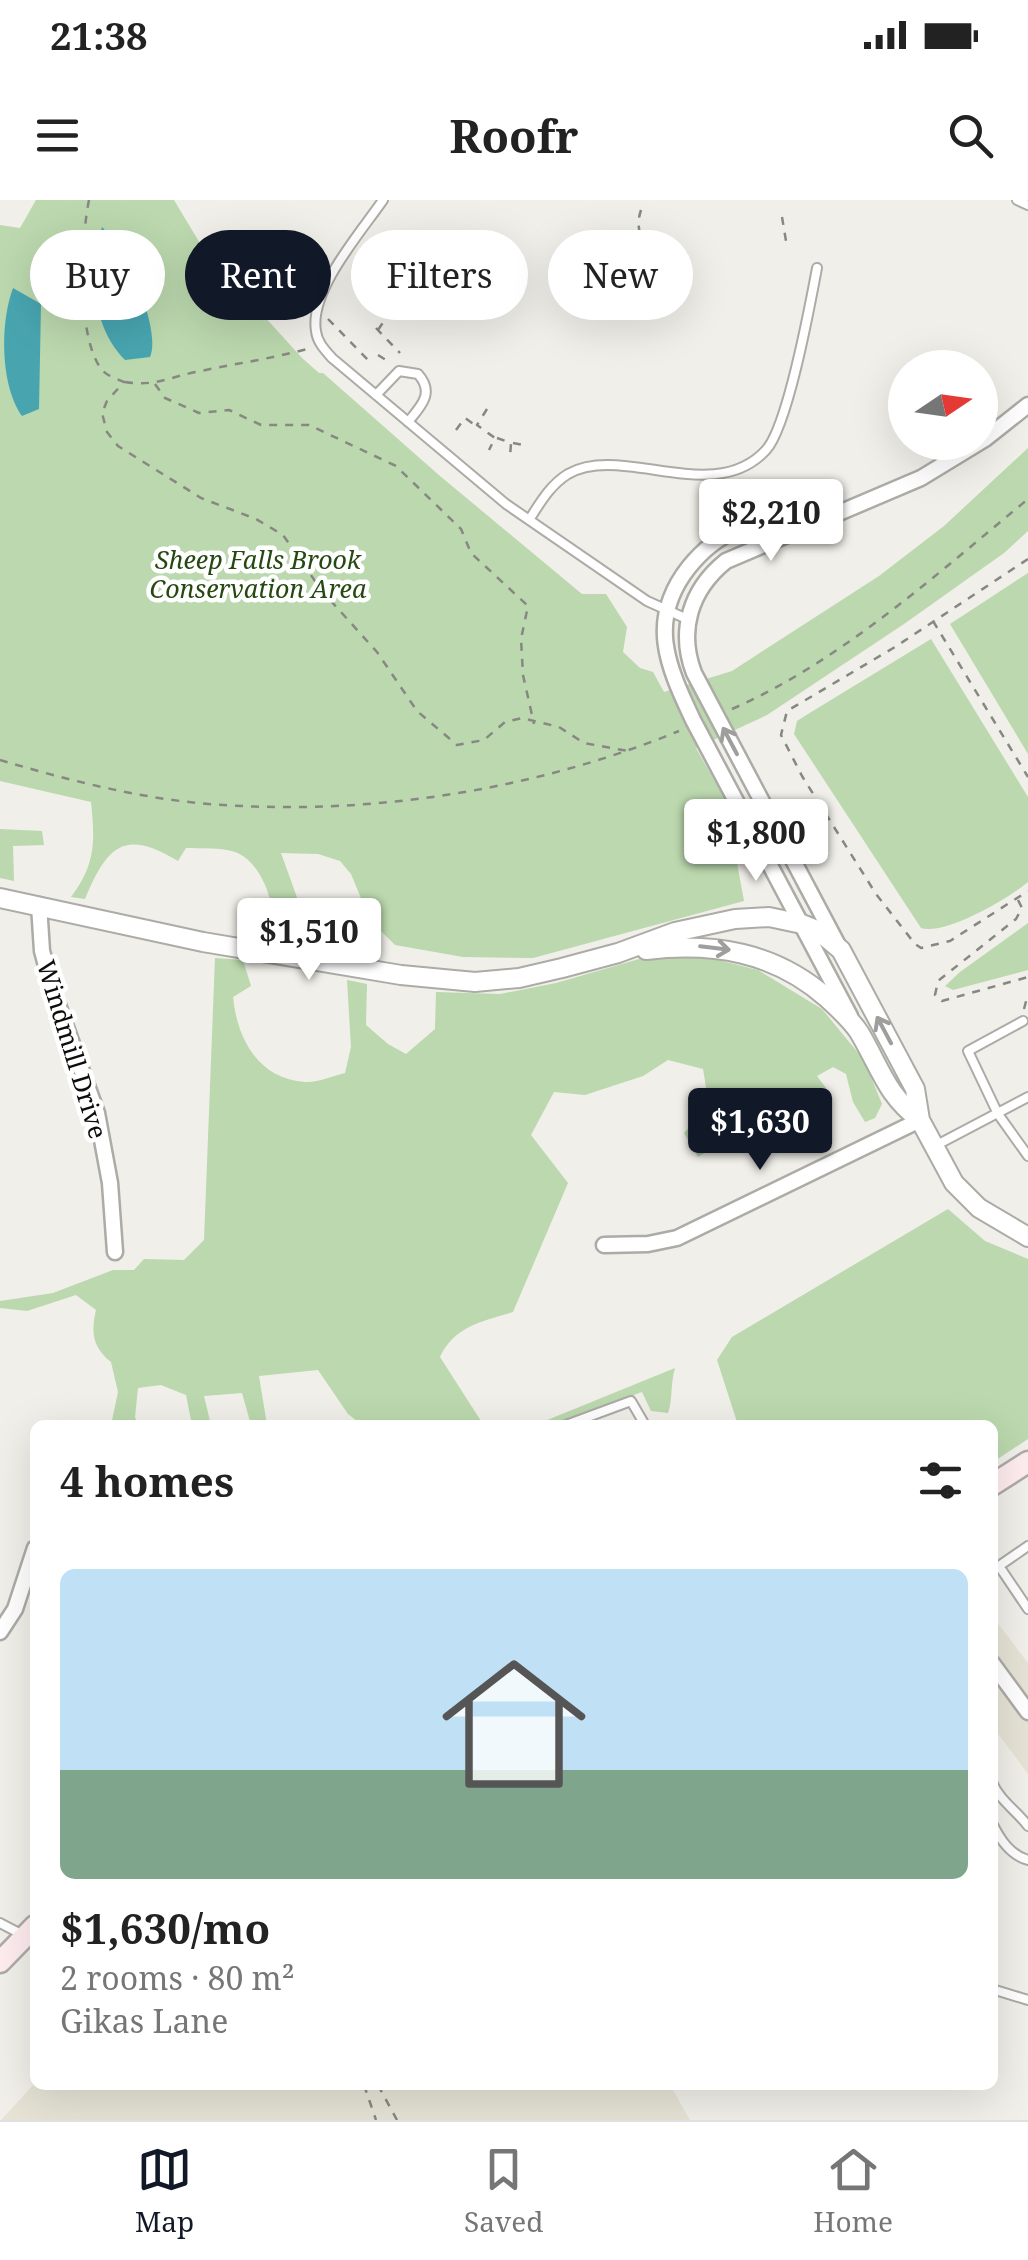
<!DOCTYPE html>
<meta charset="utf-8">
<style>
:root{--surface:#fff;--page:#f6f6f6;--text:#222;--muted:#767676;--line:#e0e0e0;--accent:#111827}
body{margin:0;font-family:"Noto Serif",serif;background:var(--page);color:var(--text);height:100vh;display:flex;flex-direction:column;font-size:38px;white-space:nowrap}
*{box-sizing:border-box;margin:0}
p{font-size:32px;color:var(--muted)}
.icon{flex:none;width:55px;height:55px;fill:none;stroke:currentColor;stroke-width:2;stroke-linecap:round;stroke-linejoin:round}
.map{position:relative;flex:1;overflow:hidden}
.details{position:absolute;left:30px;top:1220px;width:968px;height:670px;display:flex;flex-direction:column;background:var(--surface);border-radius:15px;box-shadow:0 10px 40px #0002}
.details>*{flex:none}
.top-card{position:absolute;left:30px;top:30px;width:970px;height:90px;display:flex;gap:20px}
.needle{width:65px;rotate:77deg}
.buttons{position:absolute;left:888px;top:150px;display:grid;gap:20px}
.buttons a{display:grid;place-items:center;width:110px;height:110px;border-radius:50%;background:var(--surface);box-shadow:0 10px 40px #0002;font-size:50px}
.price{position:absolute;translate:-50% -85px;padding:0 22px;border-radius:10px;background:#fff;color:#222;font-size:32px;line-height:65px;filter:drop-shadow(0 2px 5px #0008)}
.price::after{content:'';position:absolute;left:50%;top:60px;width:30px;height:22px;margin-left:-15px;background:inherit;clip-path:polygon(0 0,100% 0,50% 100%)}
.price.current{background:var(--accent);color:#fff}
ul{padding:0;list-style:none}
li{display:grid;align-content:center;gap:20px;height:530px;padding:0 30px}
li+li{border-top:2px solid var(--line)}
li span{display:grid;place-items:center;height:310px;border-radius:15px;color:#555}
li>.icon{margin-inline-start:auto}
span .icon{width:180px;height:180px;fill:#fffc;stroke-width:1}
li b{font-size:42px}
h2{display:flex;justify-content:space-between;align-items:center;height:120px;padding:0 30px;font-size:42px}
.chip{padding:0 35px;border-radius:45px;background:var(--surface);box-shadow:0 10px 40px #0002;font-size:35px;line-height:90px}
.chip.current{background:var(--accent);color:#fff}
.status{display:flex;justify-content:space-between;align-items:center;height:70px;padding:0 50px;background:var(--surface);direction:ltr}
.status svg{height:28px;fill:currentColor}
header{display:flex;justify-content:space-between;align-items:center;height:130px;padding:0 30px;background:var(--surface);font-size:45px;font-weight:700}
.dock{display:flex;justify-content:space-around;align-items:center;height:140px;border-top:2px solid var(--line);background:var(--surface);font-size:28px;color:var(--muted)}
.dock a{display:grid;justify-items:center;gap:5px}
.dock .current{color:var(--accent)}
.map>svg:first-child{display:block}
</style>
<div class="status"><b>21:38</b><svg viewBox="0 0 49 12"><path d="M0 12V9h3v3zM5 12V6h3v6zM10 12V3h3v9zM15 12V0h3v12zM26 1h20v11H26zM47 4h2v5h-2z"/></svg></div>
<header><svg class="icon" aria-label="menu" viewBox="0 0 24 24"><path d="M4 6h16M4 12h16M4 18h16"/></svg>Roofr<svg class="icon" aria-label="search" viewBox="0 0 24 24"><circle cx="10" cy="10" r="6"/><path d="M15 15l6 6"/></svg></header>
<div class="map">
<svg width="1028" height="1920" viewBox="0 0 1028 1920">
<rect width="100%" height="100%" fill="#f0efe9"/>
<path fill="#e6e3d6" d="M 993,1417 L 1028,1463 L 1028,1574 L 993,1527 Z
M 35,1883 L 670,1885 L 690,1920 L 1,1920 Z"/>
<path fill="#bbd8ae" d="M 36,0 L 174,0 L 204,50 L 302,158 L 319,173 L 323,173 L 440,276 L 582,394 L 606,394 L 627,427 L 623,452 L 640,468 L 653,472 L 664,492 L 732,471 L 879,376 L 944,326 L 1028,248 L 1028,331 L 1004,353 L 904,424 L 767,515 L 696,548 L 737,620 L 735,652 L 744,701 L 533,758 L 463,757 L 395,745 L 370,720 L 351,674 L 340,661 L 318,654 L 281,653 L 308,728 L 308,742 L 269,735 C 279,710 263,662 235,652 C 221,647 202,649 186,648 L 178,661 C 124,628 107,646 85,699 L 71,697 C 96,664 95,641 91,602 L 0,581 L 0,25 L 20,28 Z
M 1028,373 L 1028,554 L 950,424 Z
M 931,439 L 1028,597 L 1028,682 C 1007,699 947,735 921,728 L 794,534 L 797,521 L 808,514 Z
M 0,629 L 42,631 L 44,645 L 13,646 L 14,681 L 0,678 Z
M 1028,723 L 1028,770 L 953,790 L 945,786 L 960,772 Z
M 646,757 L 710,758 L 758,770 L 822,809 L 864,860 L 882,904 L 875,918 L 865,922 L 853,902 L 846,874 L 833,867 L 817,876 L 826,888 L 756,931 L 725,940 L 698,957 L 684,933 C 709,908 709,903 703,869 L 668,860 L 643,876 L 585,895 L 554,892 L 531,935 L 568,983 L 513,1112 C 483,1121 454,1126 440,1157 L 481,1221 L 489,1225 L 362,1225 L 348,1214 L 318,1170 L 259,1176 L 267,1225 L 251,1225 L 242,1193 L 204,1196 L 211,1225 L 192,1225 L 186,1195 L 161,1185 L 138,1188 L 135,1217 L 138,1225 L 111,1225 L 118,1192 L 111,1162 C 92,1147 91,1132 96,1110 L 76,1095 L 27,1111 L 0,1108 L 0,1101 L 53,1093 L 113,1070 L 134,1070 L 144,1059 L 184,1060 L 204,1040 L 215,758 L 243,760 L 251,786 L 233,797 C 237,838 258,879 305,882 C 317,883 333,876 345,873 L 351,847 L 347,780 L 367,784 L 366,825 L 388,844 L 406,854 L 435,829 L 436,792 L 500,794 L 556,783 Z
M 948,1009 L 985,1041 L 1028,1059 L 1028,1239 L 993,1262 L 992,1225 L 738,1225 L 717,1160 L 732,1137 Z
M 675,1168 C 670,1185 673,1199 668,1213 L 651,1211 L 642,1192 L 550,1225 L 535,1225 Z"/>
<path fill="#48a5b0" d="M 102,27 C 109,35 118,43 123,51 C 135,74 160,134 150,157 L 125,160 C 90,124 91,73 102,27 Z
M 13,88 L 41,104 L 39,209 L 22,216 C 0,185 0,123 13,88 Z"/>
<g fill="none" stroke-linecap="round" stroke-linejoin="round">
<g stroke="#adaba6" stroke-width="12">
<path id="service" d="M 383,0 C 361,32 309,91 316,131 C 317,142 325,150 332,158 L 506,304 L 647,401 L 687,419
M 1017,0 L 1028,5
M 376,195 L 399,171 L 418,174 C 435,193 421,206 408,222
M 529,320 C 540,303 550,285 568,274 C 622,243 714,307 766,250 C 788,226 810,105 817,68
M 1023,821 L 968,851 L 998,914 L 1028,956
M 933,947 L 1028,897
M 566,1225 L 631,1201 L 645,1225
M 1028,1346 L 999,1366 L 1028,1409
M 992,1582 C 1000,1601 1016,1610 1028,1626
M 992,1623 C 1000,1639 1010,1655 1028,1660
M 0,1723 L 21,1734
M 992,1789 L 1028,1800"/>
</g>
<g stroke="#adaba6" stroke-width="19">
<path id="minor" d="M 822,312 C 795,317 764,318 738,329 C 719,337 702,351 689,367 C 647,420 667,465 693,520 L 850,816
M 39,705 L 42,751 L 53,791 L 97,913 L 110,983 L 115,1052
M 838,745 L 694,473 C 678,431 690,390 726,361 L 921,278 L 985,239 L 1028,205
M 604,1045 L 648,1044 L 677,1038 L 920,920
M 0,1432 L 15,1409 L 35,1348
M 992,1463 L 1028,1512"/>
</g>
<g stroke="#adaba6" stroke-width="22">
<path id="tertiary" d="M 0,698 L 203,742 L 401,775 L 475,782 L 519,778 L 562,768 L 618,753 L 675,732 L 735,719 L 769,717 L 802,724 L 817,730 L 841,750 L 915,889 L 920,920 L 954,983 L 979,1008 L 1028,1037
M 646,750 C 713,742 775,752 827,798 C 838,808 851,820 859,832 C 880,867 886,895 920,920"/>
</g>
<g stroke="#adaba6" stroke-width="25">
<path id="secondary" d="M 992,1285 L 1028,1262
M 0,1762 L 35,1726"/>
</g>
<path stroke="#888883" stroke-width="2.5" stroke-dasharray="8 8" stroke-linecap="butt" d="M 89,0 C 81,38 76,141 103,171 C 108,176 117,179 124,182 L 107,201 L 102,213 L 107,232 L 118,246 L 201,298 L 256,319 L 283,335 L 322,391 L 377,452 L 417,511 L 457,545 L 484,540 L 505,522 L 522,518 L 559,527 L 584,543 L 628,551
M 782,17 L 787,47
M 639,73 L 637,71 L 651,51 C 638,37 635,23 643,5
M 328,119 L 372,164
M 376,128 L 400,153
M 378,130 L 436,42
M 378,155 L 389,162
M 125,182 C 153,187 170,177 196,172 C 233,164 270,159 307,149
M 155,184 L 165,198 L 199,213 L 229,210 L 261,225 L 309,225 L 396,266 L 461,329 L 471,353 L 528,406 L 521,439 L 523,475 L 534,524
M 487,209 L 477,225 L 495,238 L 489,250
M 456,230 L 465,218 L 475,225
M 497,238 L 511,243 L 510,257
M 513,243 L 524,245
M 1028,359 L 895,447 L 787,511 L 781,535 L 802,576 L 876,694 L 915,744 L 921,748 L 950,741 L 1028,691
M 933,421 L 1028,577
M 732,509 C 840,462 938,373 1028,299
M 0,560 C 71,581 149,601 224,605 C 376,615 538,589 679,531
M 1018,700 L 1022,708 L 1016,719 L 938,781 L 935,795 L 942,801 L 1028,777
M 1024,809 L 1028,794
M 364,1885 L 376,1920
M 378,1885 L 397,1920"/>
<use href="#service" stroke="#fff" stroke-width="8"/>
<use href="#minor" stroke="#fff" stroke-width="14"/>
<use href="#tertiary" stroke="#fff" stroke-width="18"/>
<use href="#secondary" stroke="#ffecef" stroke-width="20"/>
</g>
<defs><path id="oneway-shaft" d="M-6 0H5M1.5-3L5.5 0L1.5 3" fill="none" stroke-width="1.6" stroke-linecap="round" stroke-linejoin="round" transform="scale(2.5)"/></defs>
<g stroke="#9e9e9d">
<use href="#oneway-shaft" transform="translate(730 541) rotate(-118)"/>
<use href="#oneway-shaft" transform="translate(715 748) rotate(7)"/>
<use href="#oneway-shaft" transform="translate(884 830) rotate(-118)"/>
</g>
<g text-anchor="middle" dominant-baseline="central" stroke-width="9" stroke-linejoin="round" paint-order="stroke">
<g font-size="25" font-style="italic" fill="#254910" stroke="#fff">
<text x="258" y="359">Sheep Falls Brook<tspan x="258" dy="29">Conservation Area</tspan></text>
</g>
<g font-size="25" fill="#0d0d0b" stroke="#fff">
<text transform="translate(73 849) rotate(73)">Windmill Drive</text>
</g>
</g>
</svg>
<div class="buttons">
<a><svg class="needle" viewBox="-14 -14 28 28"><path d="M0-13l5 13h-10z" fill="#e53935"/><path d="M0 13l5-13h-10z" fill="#767676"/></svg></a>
</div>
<b class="price" style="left:771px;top:364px">$2,210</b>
<b class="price" style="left:756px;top:684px">$1,800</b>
<b class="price" style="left:309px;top:783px">$1,510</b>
<b class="price current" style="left:760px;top:973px">$1,630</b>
<div class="top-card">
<a class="chip">Buy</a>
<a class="chip current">Rent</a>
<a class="chip">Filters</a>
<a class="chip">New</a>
</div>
<section class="details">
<h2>4 homes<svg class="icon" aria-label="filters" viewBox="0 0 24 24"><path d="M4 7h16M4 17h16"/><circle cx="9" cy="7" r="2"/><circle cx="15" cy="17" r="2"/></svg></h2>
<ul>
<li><span style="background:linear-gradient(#bfe0f5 65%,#7fa58c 0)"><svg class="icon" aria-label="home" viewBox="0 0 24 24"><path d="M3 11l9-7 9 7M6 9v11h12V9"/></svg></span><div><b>$1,630/mo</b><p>2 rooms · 80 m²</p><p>Gikas Lane</p></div></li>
</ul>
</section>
</div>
<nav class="dock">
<a class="current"><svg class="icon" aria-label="map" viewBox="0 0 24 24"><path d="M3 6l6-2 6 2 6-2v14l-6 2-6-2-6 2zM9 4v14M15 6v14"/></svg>Map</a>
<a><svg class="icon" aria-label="saved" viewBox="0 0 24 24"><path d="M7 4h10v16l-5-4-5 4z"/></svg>Saved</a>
<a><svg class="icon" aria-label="home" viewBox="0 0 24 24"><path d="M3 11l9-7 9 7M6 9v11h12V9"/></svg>Home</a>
</nav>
